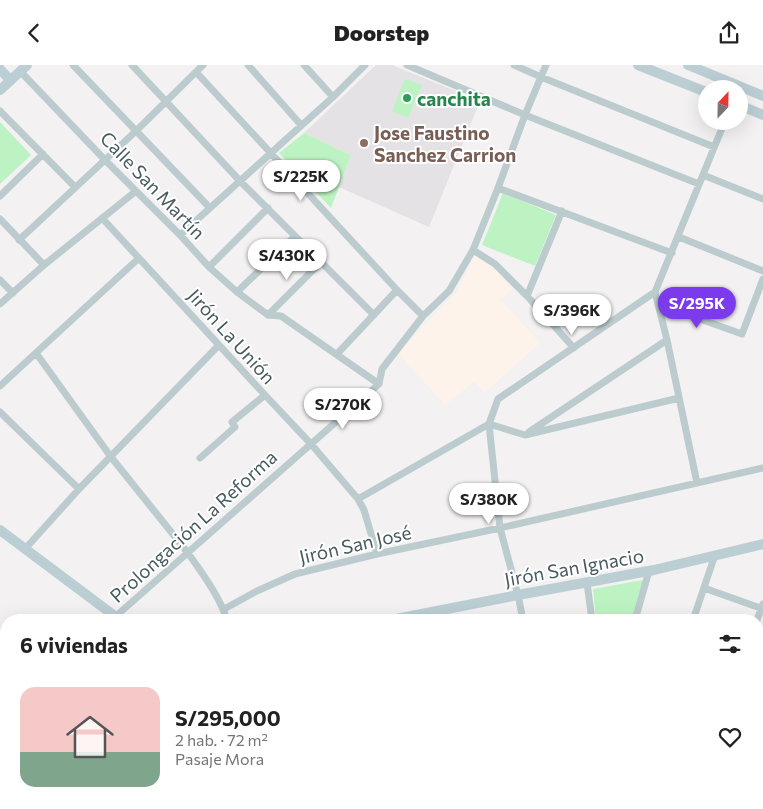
<!DOCTYPE html>
<html lang="es">
<meta charset="utf-8">
<style>
:root{--surface:#fff;--page:#f6f6f6;--text:#222;--muted:#767676;--line:#e0e0e0;--accent:#7c3aed}
body{margin:0;font-family:Commissioner,sans-serif;background:var(--page);color:var(--text);height:100vh;display:flex;flex-direction:column;font-size:19px;white-space:nowrap}
*{box-sizing:border-box;margin:0}
p{font-size:16px;color:var(--muted)}
.icon{flex:none;width:28px;height:28px;fill:none;stroke:currentColor;stroke-width:2;stroke-linecap:round;stroke-linejoin:round}
.map{position:relative;flex:1;overflow:hidden}
.side{position:absolute;left:0px;top:549px;width:764px;height:196px;display:flex;flex-direction:column;background:var(--surface);border-radius:20px 20px 0 0;box-shadow:0 5px 20px #0002}
.side>*{flex:none}
.needle{width:32px;rotate:22deg}
.buttons{position:absolute;left:698px;top:15px;display:grid;gap:10px}
.buttons a{display:grid;place-items:center;width:50px;height:50px;border-radius:50%;background:var(--surface);box-shadow:0 5px 20px #0002;font-size:25px}
.price{position:absolute;translate:-50% -42px;padding:0 11px;border-radius:18px;background:#fff;color:#222;font-size:16px;line-height:32px;filter:drop-shadow(0 1px 2px #0008)}
.price::after{content:'';position:absolute;left:50%;top:30px;width:15px;height:11px;margin-left:-8px;background:inherit;clip-path:polygon(0 0,100% 0,50% 100%)}
.price.active{background:var(--accent);color:#fff}
ul{padding:0;list-style:none}
li{display:flex;align-items:center;gap:15px;height:125px;padding:0 20px}
li+li{border-top:1px solid var(--line)}
li span{display:grid;place-items:center;flex:none;width:140px;height:100px;border-radius:15px;color:#555}
li>.icon{margin-inline-start:auto}
span .icon{width:60px;height:60px;fill:#fffc;stroke-width:1}
li b{font-size:21px}
h2{display:flex;justify-content:space-between;align-items:center;height:60px;padding:0 20px;font-size:21px}
header{display:flex;justify-content:space-between;align-items:center;height:65px;padding:0 20px;background:var(--surface);font-size:22px;font-weight:800}
.map>svg:first-child{display:block}
</style>
<header><svg class="icon" aria-label="back" viewBox="0 0 24 24"><path d="M15 5l-7 7 7 7"/></svg>Doorstep<svg class="icon" aria-label="share" viewBox="0 0 24 24"><path d="M12 15V3M7 8l5-5 5 5M5 13v7h14v-7"/></svg></header>
<div class="map">
<svg width="763" height="744" viewBox="0 0 763 744">
<rect width="100%" height="100%" fill="#f3f1f1"/>
<path fill="#fef3ea" d="M 475,190 L 492,200 L 512,224 L 501,235 L 540,278 L 485,327 L 474,317 L 445,340 L 398,288 L 456,228 Z"/>
<path fill="#e4e2e4" d="M 376,0 L 392,0 L 480,36 L 429,162 L 339,122 L 351,90 L 304,68 Z
M 0,606 L 6,608 L 6,656 L 0,653 Z"/>
<path fill="#bdf3c3" d="M 405,14 L 422,20 L 408,53 L 392,46 Z
M 0,57 L 31,90 L 0,119 Z
M 304,68 L 351,90 L 331,143 L 279,88 Z
M 503,128 L 556,150 L 535,201 L 482,180 Z
M 643,515 L 632,555 L 596,555 L 593,524 Z"/>
<g fill="none" stroke-linecap="round" stroke-linejoin="round">
<path stroke="#87f3ec" stroke-width="2.5" d="M 0,708 L 6,712
M 185,739 L 200,744"/>
<path stroke="#bbcbce" stroke-width="7" d="M 73,0 L 210,143
M 132,0 L 240,116 L 374,250
M 248,0 L 301,60
M 304,0 L 333,32
M 407,0 L 525,50 L 699,119
M 514,0 L 541,12 L 714,82
M 20,6 L 105,95 L 180,170 L 209,202 L 237,227 L 268,250
M 196,7 L 397,225 L 423,251
M 0,46 L 75,122
M 703,110 L 763,134
M 498,123 L 672,188
M 0,131 L 43,89
M 102,153 L 265,330 L 311,379 L 358,434 L 364,445 L 377,489
M 0,154 L 44,200
M 180,170 L 333,32 L 365,0
M 679,172 L 763,206
M 19,175 L 136,66 L 203,0
M 473,185 L 495,199 L 527,231 L 574,283
M 209,202 L 268,143
M 0,215 L 13,228
M 237,227 L 295,171
M 655,227 L 667,275 L 697,418
M 527,231 L 562,146
M 0,239 L 44,200 L 136,126
M 658,239 L 742,269 L 763,214
M 268,250 L 281,251 L 379,319
M 268,250 L 321,197
M 36,288 L 111,392 L 188,488 C 202,508 220,532 227,555
M 337,289 L 397,225
M 0,321 L 139,193
M 0,347 L 79,424
M 529,367 L 667,275
M 200,393 L 235,362 L 232,357 L 265,330
M 358,434 L 489,359 L 525,370 L 679,333
M 25,484 L 79,424 L 219,280
M 587,518 L 592,555
M 704,523 L 763,544
M 224,544 L 257,526 L 295,509 L 377,489 L 500,463 L 763,403
M 116,551 L 379,319 L 382,304 L 423,251 L 449,226 L 473,185 L 498,123 L 525,50 L 546,0
M 523,555 L 518,530 L 500,463 L 489,359 L 498,334 L 655,227 L 725,56
M 635,555 L 649,506
M 693,555 L 715,490
M 757,555 L 763,539
M 0,599 L 6,601
M 758,706 L 763,708
M 0,730 L 6,734
M 758,734 L 763,718
M 15,739 L 24,744
M 561,739 L 576,744
M 135,744 L 149,739
M 346,744 L 348,739
M 436,744 L 438,739
M 690,744 L 691,739
M 754,744 L 756,739"/>
<path stroke="#bbced4" stroke-width="10" d="M 638,0 L 706,27
M 688,0 L 763,31
M 0,4 L 10,15
M 0,25 L 27,0
M 739,40 L 763,50
M 0,465 L 120,555
M 391,555 L 518,530 L 654,505 L 763,479
M 0,667 L 6,670
M 240,739 L 256,744"/>
</g>
<circle fill="#2e9e5b" stroke="#fff" stroke-width="2" cx="407" cy="33" r="5"/>
<circle fill="#8d6e63" stroke="#fff" stroke-width="2" cx="364" cy="78" r="5"/>
<g text-anchor="middle" dominant-baseline="central" stroke-width="4" stroke-linejoin="round" paint-order="stroke">
<g font-size="19" font-weight="bold" fill="#27864d" stroke="#fff" text-anchor="start">
<text x="417" y="33">canchita</text>
</g>
<g font-size="19" font-weight="bold" fill="#785e54" stroke="#fff" text-anchor="start">
<text x="374" y="67">Jose Faustino<tspan x="374" dy="22">Sanchez Carrion</tspan></text>
</g>
<g font-size="19" fill="#475b60" stroke="#fff">
<text transform="translate(153 120) rotate(46)">Calle San Martín</text>
<text transform="translate(232 271) rotate(48)">Jirón La Unión</text>
<text transform="translate(193 461) rotate(-42)">Prolongación La Reforma</text>
<text transform="translate(355 479) rotate(-13)">Jirón San José</text>
<text transform="translate(574 502) rotate(-10)">Jirón San Ignacio</text>
</g>
</g>
</svg>
<div class="buttons">
<a><svg class="needle" viewBox="-14 -14 28 28"><path d="M0-13l5 13h-10z" fill="#e53935"/><path d="M0 13l5-13h-10z" fill="#767676"/></svg></a>
</div>
<b class="price" style="left:301px;top:137px">S/225K</b>
<b class="price" style="left:287px;top:216px">S/430K</b>
<b class="price active" style="left:697px;top:264px">S/295K</b>
<b class="price" style="left:572px;top:271px">S/396K</b>
<b class="price" style="left:343px;top:365px">S/270K</b>
<b class="price" style="left:489px;top:460px">S/380K</b>
<section class="side">
<h2>6 viviendas<svg class="icon" aria-label="filters" viewBox="0 0 24 24"><path d="M4 7h16M4 17h16"/><circle cx="9" cy="7" r="2"/><circle cx="15" cy="17" r="2"/></svg></h2>
<ul>
<li><span style="background:linear-gradient(#f6c9c9 65%,#7fa58c 0)"><svg class="icon" aria-label="home" viewBox="0 0 24 24"><path d="M3 11l9-7 9 7M6 9v11h12V9"/></svg></span><div><b>S/295,000</b><p>2 hab. · 72 m²</p><p>Pasaje Mora</p></div><svg class="icon" aria-label="heart" viewBox="0 0 24 24"><path d="M12 20l-8-8c-3-5 5-10 8-4 3-6 11-1 8 4z"/></svg></li>
</ul>
</section>
</div>
